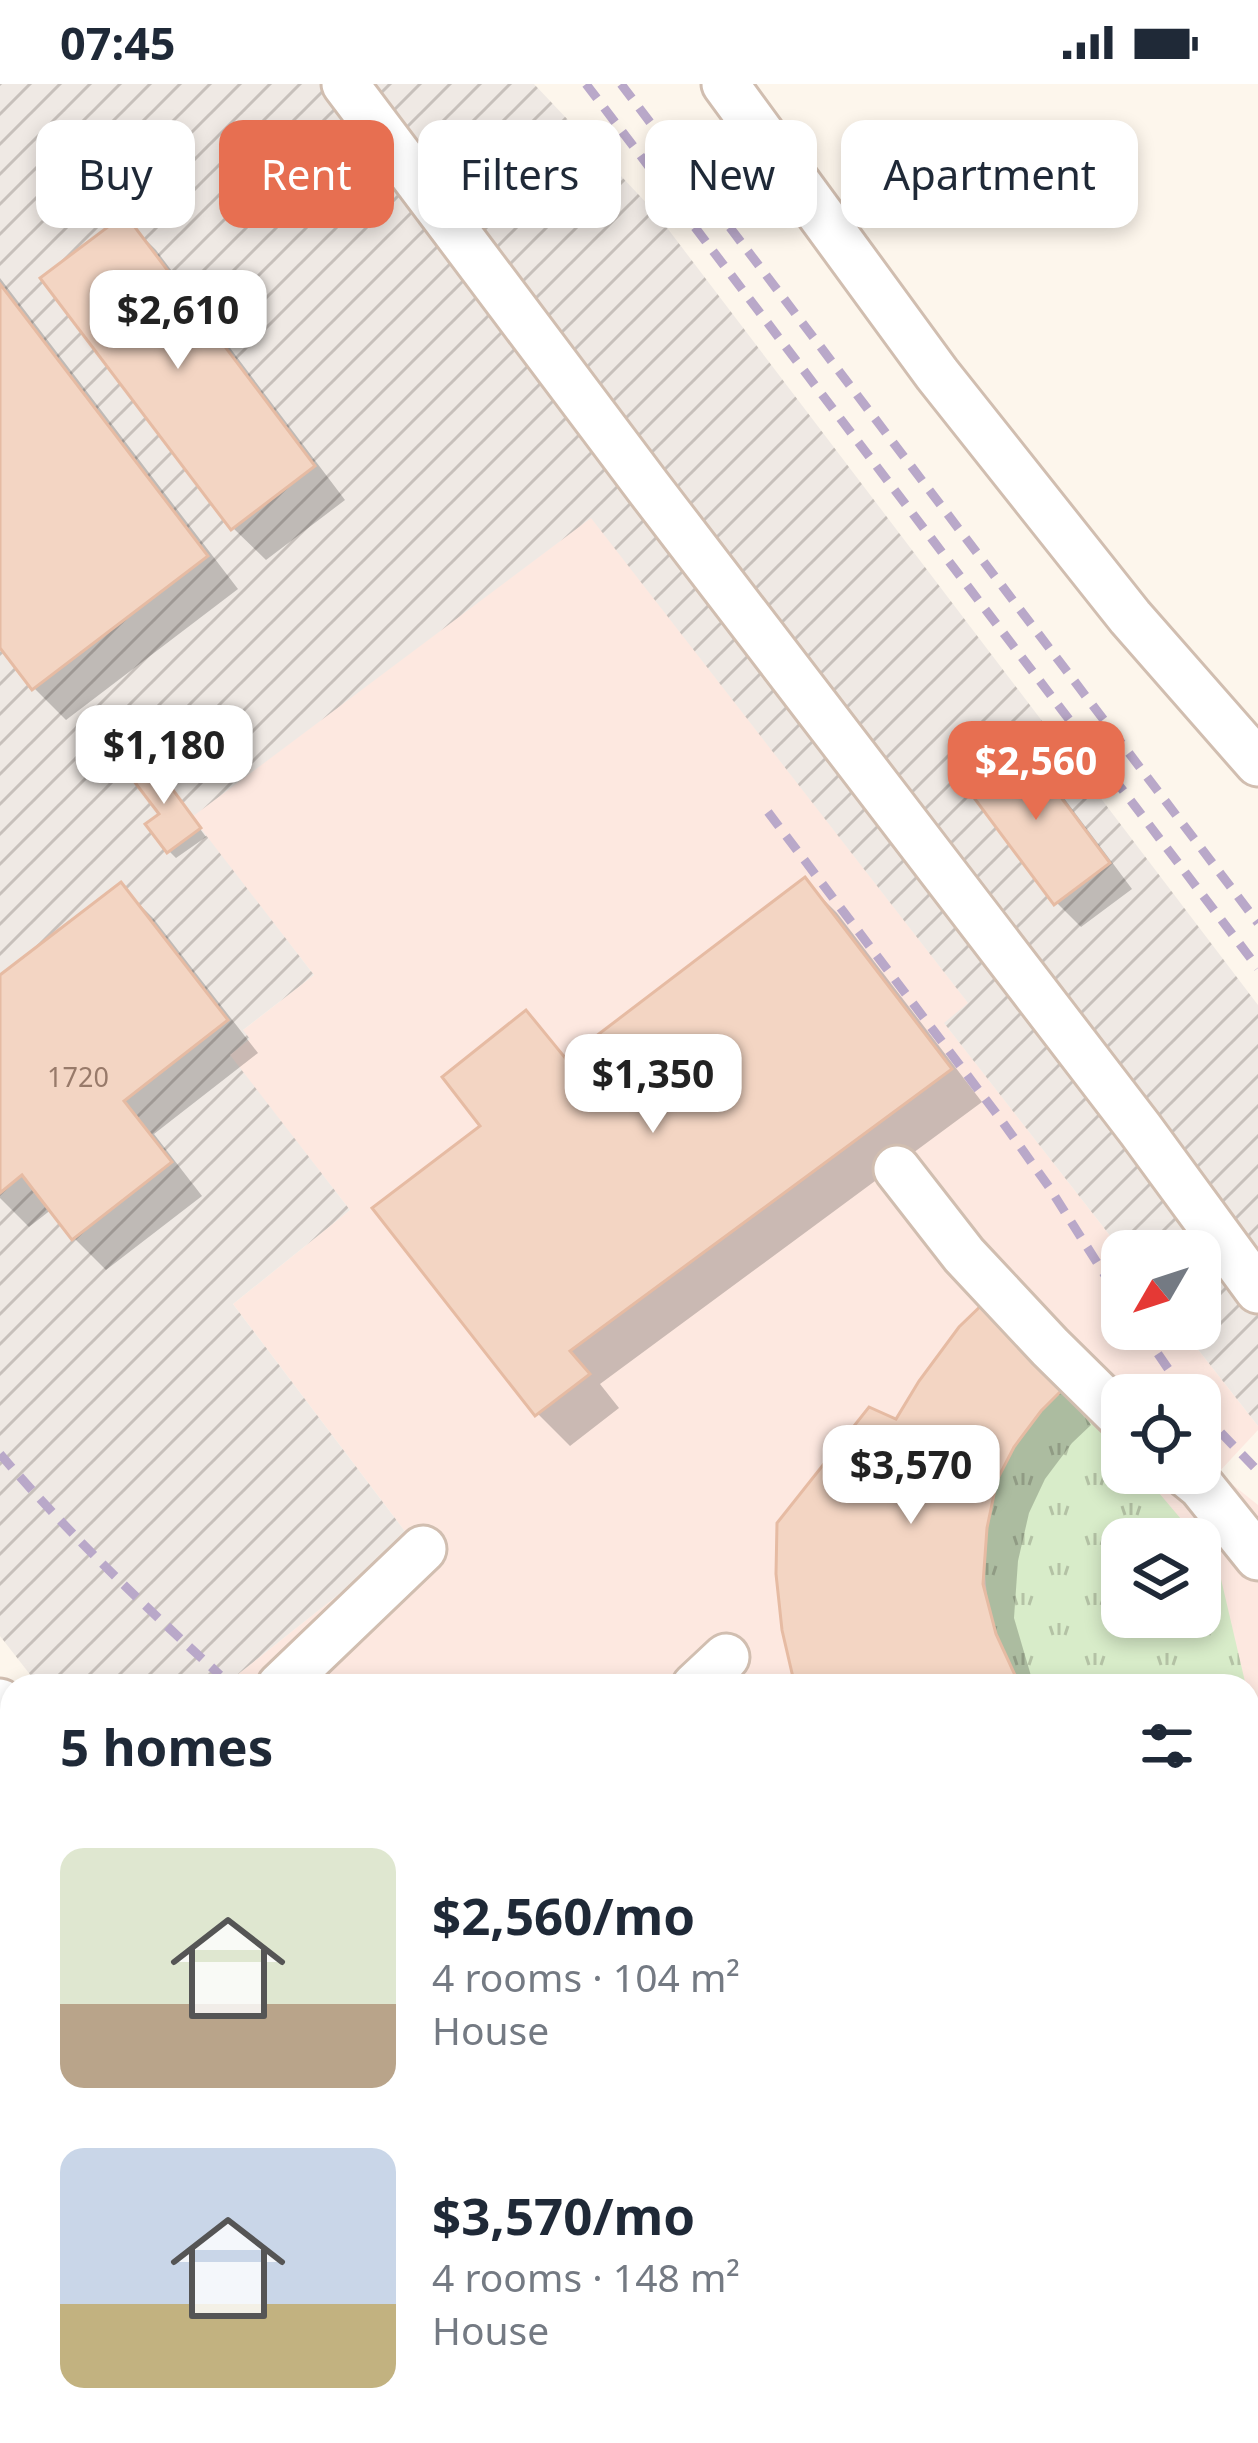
<!DOCTYPE html>
<meta charset="utf-8">
<style>
:root{--surface:#fff;--page:#f2f2f3;--text:#1f2937;--muted:#747a83;--accent:#e76f51}
body{margin:0;font-family:"Noto Sans",sans-serif;background:var(--page);color:var(--text);height:100vh;display:flex;flex-direction:column;font-size:45px;white-space:nowrap}
*{box-sizing:border-box;margin:0}
p{font-size:39px;color:var(--muted)}
.icon{flex:none;width:66px;height:66px;fill:none;stroke:currentColor;stroke-width:2;stroke-linecap:round;stroke-linejoin:round}
.map{position:relative;flex:1;overflow:hidden}
.drawer{position:absolute;left:0px;top:1590px;width:1260px;height:771px;display:flex;flex-direction:column;background:var(--surface);border-radius:36px 36px 0 0;box-shadow:0 6px 18px #0003}
.drawer>*{flex:none}
.guide{position:absolute;left:36px;top:36px;width:1188px;height:108px;display:flex;gap:24px}
.needle{width:78px;rotate:231deg}
.controls{position:absolute;left:1101px;top:1146px;display:grid;gap:24px}
.controls a{display:grid;place-items:center;width:120px;height:120px;border-radius:24px;background:var(--surface);box-shadow:0 6px 18px #0003;font-size:60px}
.price{position:absolute;translate:-50% -102px;padding:0 27px;border-radius:24px;background:#fff;color:#222;font-size:39px;line-height:78px;filter:drop-shadow(0 3px 6px #0008)}
.price::after{content:'';position:absolute;left:50%;top:72px;width:36px;height:27px;margin-left:-18px;background:inherit;clip-path:polygon(0 0,100% 0,50% 100%)}
.price.current{background:var(--accent);color:#fff}
ul{padding:0;list-style:none}
li{display:flex;align-items:center;gap:36px;height:300px;padding:0 60px}
li span{display:grid;place-items:center;flex:none;width:336px;height:240px;border-radius:24px;color:#555}
li>.icon{margin-inline-start:auto}
span .icon{width:144px;height:144px;fill:#fffc;stroke-width:1}
li b{font-size:51px}
h2{display:flex;justify-content:space-between;align-items:center;height:144px;padding:0 60px;font-size:51px}
.pill{padding:0 42px;border-radius:24px;background:var(--surface);box-shadow:0 6px 18px #0003;font-size:42px;line-height:108px}
.pill.current{background:var(--accent);color:#fff}
.status{display:flex;justify-content:space-between;align-items:center;height:84px;padding:0 60px;background:var(--surface);direction:ltr}
.status svg{height:33px;fill:currentColor}
.map>svg:first-child{display:block}
</style>
<div class="status"><b>07:45</b><svg viewBox="0 0 49 12"><path d="M0 12V9h3v3zM5 12V6h3v6zM10 12V3h3v9zM15 12V0h3v12zM26 1h20v11H26zM47 4h2v5h-2z"/></svg></div>
<div class="map">
<svg width="1258" height="2359" viewBox="0 0 1258 2359">
<defs>
<pattern id="industrial-furrows" width="10" height="10" patternUnits="userSpaceOnUse" patternTransform="scale(3)"><rect width="10" height="10" fill="#efe9e4"/><path d="M-1 1l2-2M0 10L10 0M9 11l2-2" fill="none" stroke="#c7c0bb"/></pattern>
<pattern id="grass-tufts" width="24" height="20" patternUnits="userSpaceOnUse" patternTransform="scale(3)"><rect width="24" height="20" fill="#d8ecc9"/><path d="M3 7l-1-3M5 7V3M7 7l1-3M15 17l-1-3M17 17v-4M19 17l1-3" fill="none" stroke="#b4c2a5"/></pattern>
</defs>
<rect width="100%" height="100%" fill="#fdf6ec"/>
<path fill="#fde8e0" fill-rule="evenodd" d="M 591,433 L 969,920 L 945,940 L 1122,1167 L 1122,1245 L 1182,1245 L 1258,1342 L 1258,1346 L 1218,1389 L 1258,1421 L 1258,2359 L 638,2359 L 630,2349 L 1248,2349 L 1248,1602 L 223,1602 L 410,1454 L 233,1220 L 350,1126 L 229,971 L 243,946 L 314,891 L 191,733 ZM 1122,1311 L 1200,1311 L 1200,1389 L 1122,1389 ZM 1122,1455 L 1200,1455 L 1200,1533 L 1122,1533 Z"/>
<path fill="url(#industrial-furrows)" d="M 0,0 L 534,0 L 655,128 L 1258,921 L 1258,1342 L 1182,1245 L 1200,1245 L 1200,1167 L 1122,1167 L 944,939 L 968,919 L 591,434 L 192,733 L 314,891 L 243,946 L 250,955 L 230,971 L 350,1126 L 233,1220 L 410,1454 L 223,1602 L 39,1602 L 0,1552 Z
M 0,1766 L 12,1780 L 12,2349 L 493,2349 L 502,2359 L 0,2359 Z"/>
<path fill="url(#grass-tufts)" d="M 1068,1303 L 1122,1366 L 1122,1389 L 1142,1389 L 1198,1455 L 1122,1455 L 1122,1533 L 1200,1533 L 1200,1457 L 1217,1478 L 1246,1602 L 1020,1602 C 961,1507 975,1372 1068,1303 Z
M 1248,1612 L 1258,1656 L 1258,1886 L 1248,1886 Z"/>
<path fill="#0003" d="M 124,134 L 156,166 L 345,416 L 266,476 L 233,444 L 44,195 Z
M 0,194 L 238,505 L 66,636 L 34,604 L 0,559 Z
M 1019,661 L 1043,686 L 1132,805 L 1081,843 L 1057,819 Z
M 155,684 L 206,753 L 176,774 L 169,767 Z
M 805,797 L 837,829 L 982,1018 L 600,1300 L 619,1324 L 570,1362 L 537,1329 L 484,1042 L 526,930 L 569,977 Z
M 121,802 L 153,834 L 258,969 L 154,1050 L 202,1112 L 106,1186 L 74,1154 L 52,1125 L 29,1143 L 0,1114 L 0,895 Z
M 1019,1252 L 1091,1341 L 1072,1359 L 1045,1395 L 1029,1429 L 1018,1477 L 1014,1534 L 1034,1602 L 798,1602 L 897,1339 Z
M 1258,2103 L 1258,2212 L 1248,2218 L 1248,2108 Z
M 1248,2250 L 1258,2265 L 1258,2321 L 1248,2326 Z
M 1050,2349 L 1206,2349 L 1187,2359 L 1056,2359 Z"/>
<path fill="#f3d5c3" stroke="#e6bba3" stroke-width="3" d="M 125,130 L 315,382 L 231,446 L 40,194 Z
M 0,200 L 208,472 L 32,606 L 0,564 Z
M 1019,657 L 1110,779 L 1054,821 L 963,699 Z
M 148,672 L 201,744 L 167,769 L 145,740 L 159,730 L 127,688 Z
M 805,793 L 952,985 L 570,1267 L 590,1290 L 535,1332 L 372,1124 L 480,1042 L 442,993 L 526,926 L 566,975 Z
M 121,798 L 228,936 L 124,1017 L 172,1078 L 72,1156 L 22,1091 L 0,1109 L 0,891 Z
M 987,1216 L 1061,1307 L 1041,1327 L 1014,1363 L 997,1396 L 987,1444 L 983,1500 L 996,1550 L 1020,1602 L 795,1602 L 782,1546 L 776,1490 L 777,1439 L 869,1323 L 896,1335 L 919,1297 L 959,1243 Z
M 1258,2100 L 1258,2163 L 1248,2169 L 1248,2105 Z
M 1248,2261 L 1258,2279 L 1258,2283 L 1248,2289 Z
M 1258,2339 L 1258,2359 L 1227,2359 L 1243,2349 L 1248,2349 L 1248,2346 Z
M 1047,2349 L 1136,2349 L 1118,2359 L 1053,2359 Z"/>
<g fill="none" stroke-linecap="round" stroke-linejoin="round">
<g stroke="#d1beb0" stroke-width="51">
<path id="minor" d="M 345,0 L 648,403 L 1140,1045 L 1258,1206
M 725,0 L 937,290 L 1130,533 L 1258,679
M 897,1085 L 964,1171 L 1050,1263 L 1122,1334
M 1185,1389 L 1201,1402 L 1258,1473
M 280,1602 L 423,1465
M 695,1602 L 726,1573
M 0,1618 L 12,1633
M 1248,1994 L 1258,1991
M 1248,2315 L 1258,2309
M 578,2349 L 586,2359
M 922,2349 L 932,2359
M 1171,2359 L 1189,2349"/>
</g>
<path stroke="#d9b8a5" stroke-width="6" stroke-dasharray="3 9" stroke-linecap="butt" d="M 0,1757 L 12,1772
M 471,2349 L 480,2359"/>
<use href="#minor" stroke="#fff" stroke-width="45"/>
<path stroke="#b9a8c9" stroke-width="9" stroke-dasharray="18 12" stroke-linecap="butt" d="M 586,0 L 1258,884
M 621,0 L 1258,839
M 768,728 L 999,1033 L 1049,1103 L 1122,1218
M 1141,1245 L 1186,1311
M 1200,1327 L 1258,1387
M 0,1370 C 68,1449 143,1521 220,1591"/>
</g>
<g text-anchor="middle" dominant-baseline="central" stroke-width="9" stroke-linejoin="round" paint-order="stroke">
<g font-size="27" fill="#987a6a">
<text x="78" y="992">1720</text>
</g>
</g>
</svg>
<div class="controls">
<a><svg class="needle" viewBox="-14 -14 28 28"><path d="M0-13l5 13h-10z" fill="#e53935"/><path d="M0 13l5-13h-10z" fill="#747a83"/></svg></a>
<a><svg class="icon" aria-label="locate" viewBox="0 0 24 24"><circle cx="12" cy="12" r="6"/><path d="M12 2v4M12 18v4M2 12h4M18 12h4"/></svg></a>
<a><svg class="icon" aria-label="layers" viewBox="0 0 24 24"><path d="M12 4l9 5-9 5-9-5zM3 14l9 5 9-5"/></svg></a>
</div>
<b class="price" style="left:178px;top:288px">$2,610</b>
<b class="price" style="left:164px;top:723px">$1,180</b>
<b class="price current" style="left:1036px;top:739px">$2,560</b>
<b class="price" style="left:653px;top:1052px">$1,350</b>
<b class="price" style="left:911px;top:1443px">$3,570</b>
<div class="guide">
<a class="pill">Buy</a>
<a class="pill current">Rent</a>
<a class="pill">Filters</a>
<a class="pill">New</a>
<a class="pill">Apartment</a>
</div>
<section class="drawer">
<h2>5 homes<svg class="icon" aria-label="filters" viewBox="0 0 24 24"><path d="M4 7h16M4 17h16"/><circle cx="9" cy="7" r="2"/><circle cx="15" cy="17" r="2"/></svg></h2>
<ul>
<li><span style="background:linear-gradient(#dfe7d0 65%,#b9a48a 0)"><svg class="icon" aria-label="home" viewBox="0 0 24 24"><path d="M3 11l9-7 9 7M6 9v11h12V9"/></svg></span><div><b>$2,560/mo</b><p>4 rooms · 104 m²</p><p>House</p></div></li>
<li><span style="background:linear-gradient(#c9d6e8 65%,#c2b280 0)"><svg class="icon" aria-label="home" viewBox="0 0 24 24"><path d="M3 11l9-7 9 7M6 9v11h12V9"/></svg></span><div><b>$3,570/mo</b><p>4 rooms · 148 m²</p><p>House</p></div></li>
</ul>
</section>
</div>
